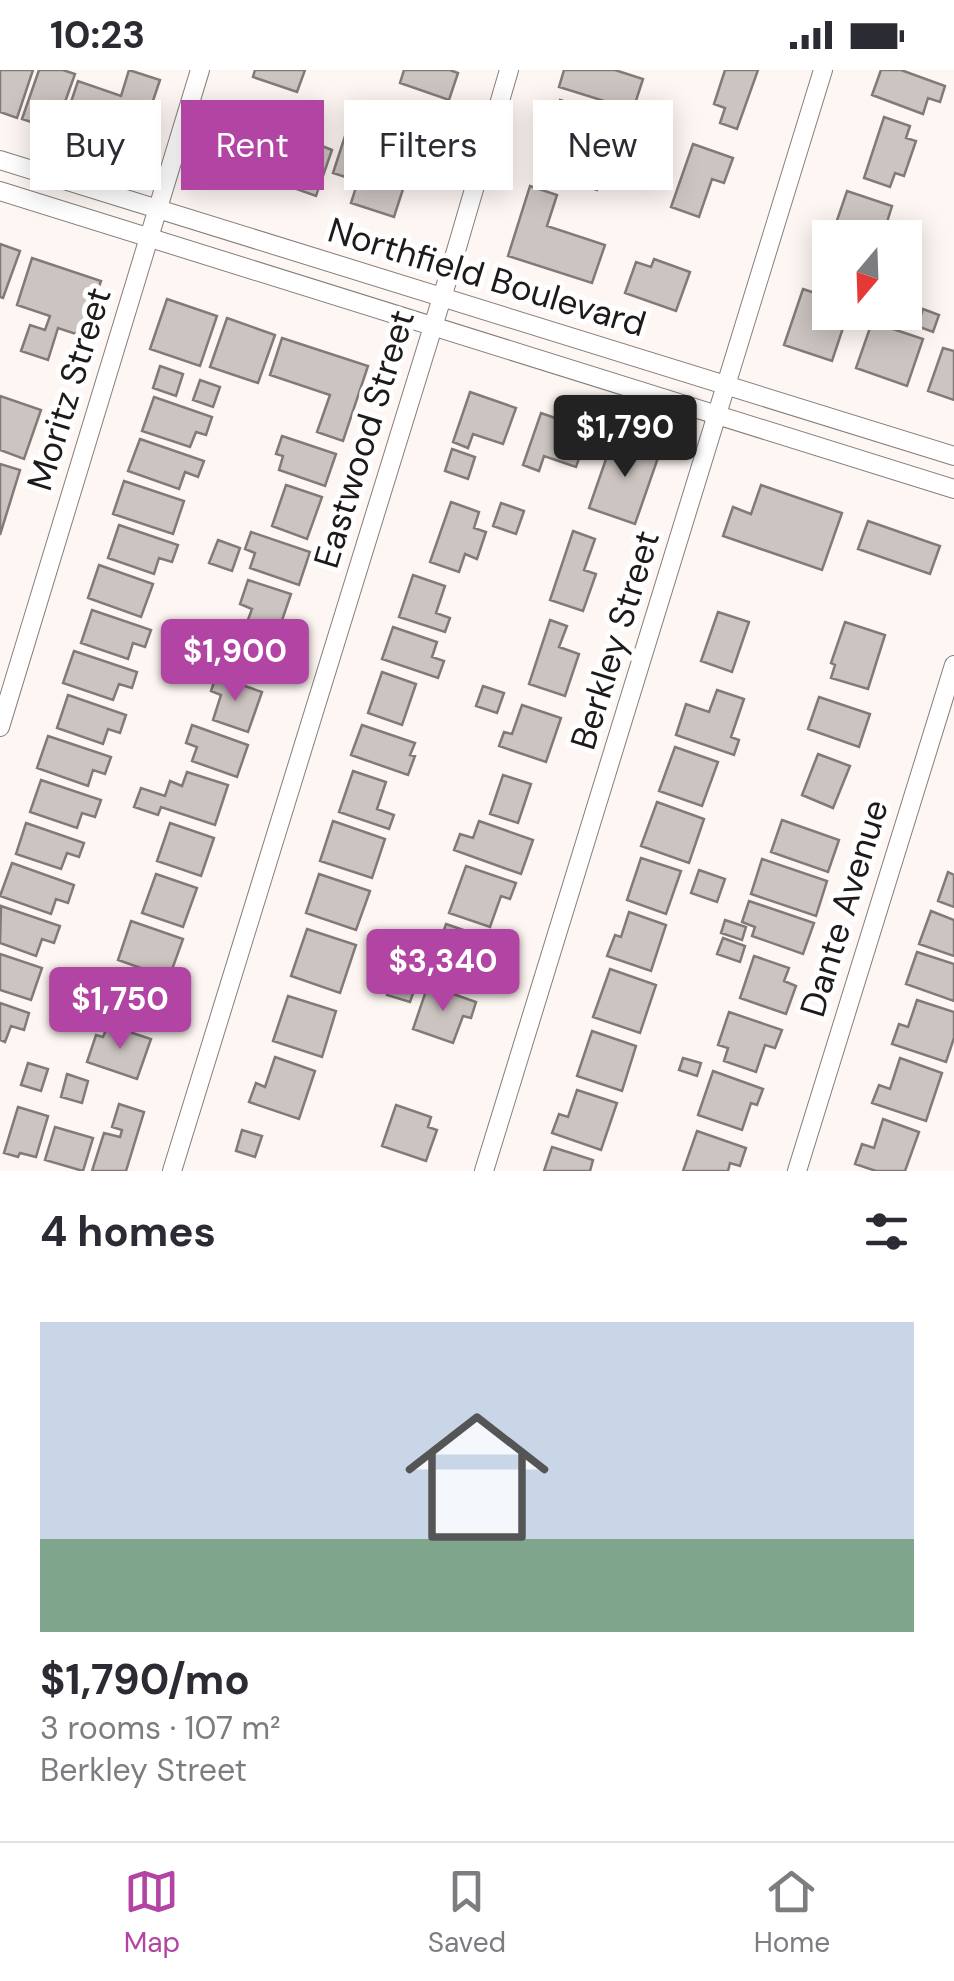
<!DOCTYPE html>
<meta charset="utf-8">
<style>
:root{--surface:#fff;--page:#f2f2f3;--text:#2b2b33;--muted:#7c7c81;--line:#e1e1e2;--accent:#b244a3}
body{margin:0;font-family:"DM Sans",sans-serif;background:var(--page);color:var(--text);height:100vh;display:flex;flex-direction:column;font-size:38px;white-space:nowrap}
*{box-sizing:border-box;margin:0}
p{font-size:32px;color:var(--muted)}
.icon{flex:none;width:55px;height:55px;fill:none;stroke:currentColor;stroke-width:2;stroke-linecap:round;stroke-linejoin:round}
.map{position:relative;height:1101px;overflow:hidden}
.side{display:flex;flex-direction:column;background:var(--surface);flex:1}
.side>*{flex:none}
.banner{position:absolute;left:30px;top:30px;width:895px;height:90px;display:flex;gap:20px}
.needle{width:65px;rotate:199deg}
.fabs{position:absolute;left:812px;top:150px;display:grid;gap:20px}
.fabs a{display:grid;place-items:center;width:110px;height:110px;border-radius:0px;background:var(--surface);box-shadow:0 5px 25px #0003;font-size:50px}
.price{position:absolute;translate:-50% -85px;padding:0 22px;border-radius:10px;background:var(--accent);color:#fff;font-size:32px;line-height:65px;filter:drop-shadow(0 2px 5px #0008)}
.price::after{content:'';position:absolute;left:50%;top:60px;width:30px;height:22px;margin-left:-15px;background:inherit;clip-path:polygon(0 0,100% 0,50% 100%)}
.price.current{background:#222;color:#fff}
ul{padding:0;list-style:none}
li{display:grid;align-content:center;gap:20px;height:530px;padding:0 40px}
li span{display:grid;place-items:center;height:310px;border-radius:0px;color:#555}
li>.icon{margin-inline-start:auto}
span .icon{width:180px;height:180px;fill:#fffc;stroke-width:1}
li b{font-size:42px}
h2{display:flex;justify-content:space-between;align-items:center;height:120px;padding:0 40px;font-size:42px}
.pill{padding:0 35px;border-radius:0px;background:var(--surface);box-shadow:0 5px 25px #0003;font-size:35px;line-height:90px}
.pill.current{background:var(--accent);color:#fff}
.status{display:flex;justify-content:space-between;align-items:center;height:70px;padding:0 50px;background:var(--surface);direction:ltr}
.status svg{height:28px;fill:currentColor}
.tab-bar{display:flex;justify-content:space-around;align-items:center;height:140px;border-top:2px solid var(--line);background:var(--surface);font-size:28px;color:var(--muted)}
.tab-bar a{display:grid;justify-items:center;gap:5px}
.tab-bar .current{color:var(--accent)}
.map>svg:first-child{display:block}
</style>
<div class="status"><b>10:23</b><svg viewBox="0 0 49 12"><path d="M0 12V9h3v3zM5 12V6h3v6zM10 12V3h3v9zM15 12V0h3v12zM26 1h20v11H26zM47 4h2v5h-2z"/></svg></div>
<div class="map">
<svg width="954" height="1101" viewBox="0 0 954 1101">
<rect width="100%" height="100%" fill="#fef6f2"/>
<path fill="#ccc4c1" stroke="#827a77" stroke-width="2.5" d="M 0,0 L 33,0 L 17,48 L 0,42 Z
M 39,0 L 63,0 L 75,4 L 55,60 L 22,49 Z
M 129,0 L 160,10 L 136,81 L 63,56 L 78,11 L 121,26 Z
M 255,0 L 305,0 L 297,22 L 253,7 Z
M 404,0 L 450,0 L 458,3 L 449,30 L 400,13 Z
M 564,0 L 615,0 L 643,9 L 633,40 L 559,17 Z
M 725,0 L 758,0 L 737,59 L 720,53 L 725,38 L 714,34 Z
M 881,0 L 901,0 L 945,16 L 940,32 L 928,28 L 923,44 L 872,25 Z
M 560,30 L 618,49 L 607,79 L 549,59 Z
M 225,36 L 278,54 L 258,113 L 220,101 L 223,91 L 209,86 Z
M 884,47 L 910,56 L 906,68 L 916,71 L 904,106 L 895,103 L 890,117 L 864,108 Z
M 288,62 L 332,80 L 316,126 L 271,110 Z
M 345,66 L 368,73 L 359,101 L 404,116 L 394,147 L 351,133 L 358,111 L 333,103 Z
M 546,68 L 608,89 L 597,120 L 536,99 Z
M 693,74 L 733,88 L 724,113 L 712,109 L 699,147 L 671,137 Z
M 530,116 L 557,125 L 547,156 L 605,175 L 592,213 L 508,186 Z
M 847,121 L 892,136 L 882,168 L 840,168 L 832,165 Z
M 0,174 L 20,181 L 3,228 L 0,227 Z
M 32,188 L 101,211 L 82,266 L 58,258 L 48,290 L 21,281 L 30,255 L 45,260 L 50,246 L 17,235 Z
M 654,189 L 690,202 L 676,241 L 625,223 L 636,192 L 651,197 Z
M 803,219 L 827,227 L 823,241 L 846,249 L 832,291 L 784,275 Z
M 167,229 L 217,246 L 200,296 L 150,279 Z
M 923,239 L 939,245 L 933,262 L 917,256 Z
M 227,248 L 275,265 L 258,313 L 210,297 Z
M 872,252 L 923,269 L 907,316 L 856,298 Z
M 282,268 L 368,296 L 343,371 L 317,362 L 330,325 L 270,305 Z
M 943,278 L 954,281 L 954,330 L 928,321 Z
M 160,296 L 183,304 L 176,326 L 153,318 Z
M 200,310 L 220,317 L 213,337 L 193,330 Z
M 470,322 L 516,338 L 503,374 L 473,364 L 468,378 L 453,372 Z
M 0,326 L 41,340 L 24,389 L 0,380 Z
M 154,327 L 212,347 L 206,365 L 196,362 L 190,377 L 142,361 Z
M 541,343 L 589,360 L 576,397 L 544,386 L 539,401 L 523,395 Z
M 282,366 L 336,384 L 325,416 L 279,400 L 283,386 L 276,384 Z
M 614,366 L 660,382 L 635,454 L 589,438 Z
M 140,369 L 204,391 L 198,407 L 185,402 L 179,419 L 128,401 Z
M 452,379 L 475,387 L 468,409 L 445,401 Z
M 0,394 L 20,400 L 0,465 Z
M 124,411 L 184,431 L 173,464 L 113,444 Z
M 286,415 L 322,427 L 307,469 L 272,456 Z
M 761,415 L 842,443 L 822,500 L 723,466 L 733,437 L 751,444 Z
M 451,432 L 479,442 L 474,458 L 486,462 L 477,489 L 465,484 L 459,502 L 430,492 Z
M 501,433 L 524,441 L 516,464 L 493,456 Z
M 868,451 L 940,476 L 930,504 L 858,479 Z
M 119,455 L 178,475 L 172,492 L 159,488 L 154,504 L 108,488 Z
M 573,461 L 595,469 L 584,500 L 596,504 L 583,541 L 550,530 Z
M 251,462 L 310,482 L 299,515 L 250,498 L 255,483 L 245,479 Z
M 218,470 L 240,478 L 232,501 L 209,493 Z
M 99,495 L 153,514 L 141,547 L 88,528 Z
M 413,505 L 445,516 L 436,543 L 450,548 L 445,562 L 399,547 Z
M 248,510 L 291,524 L 277,565 L 246,555 L 252,539 L 240,534 Z
M 92,540 L 151,560 L 145,577 L 133,573 L 128,589 L 81,573 Z
M 718,542 L 749,552 L 732,602 L 701,591 Z
M 550,550 L 567,556 L 559,577 L 579,584 L 565,626 L 529,614 Z
M 845,552 L 885,565 L 868,619 L 831,608 L 835,595 L 831,593 Z
M 393,557 L 437,572 L 432,587 L 444,591 L 438,608 L 382,589 Z
M 223,559 L 275,577 L 264,609 L 212,592 Z
M 74,581 L 137,602 L 132,618 L 119,614 L 113,630 L 63,613 Z
M 382,602 L 416,614 L 402,655 L 368,643 Z
M 216,606 L 262,622 L 248,662 L 213,650 L 221,625 L 211,621 Z
M 483,616 L 504,623 L 497,643 L 476,636 Z
M 717,620 L 744,629 L 731,667 L 739,670 L 734,685 L 676,665 L 686,634 L 709,642 Z
M 68,625 L 126,645 L 120,663 L 108,659 L 103,674 L 57,658 Z
M 819,627 L 870,644 L 859,677 L 808,659 Z
M 522,635 L 561,648 L 546,692 L 499,676 L 504,662 L 512,664 Z
M 192,655 L 248,675 L 237,707 L 192,691 L 197,677 L 186,673 Z
M 362,655 L 415,673 L 410,685 L 415,686 L 408,705 L 351,685 Z
M 48,666 L 111,687 L 105,704 L 93,700 L 88,716 L 37,698 Z
M 675,677 L 718,692 L 702,736 L 659,721 Z
M 818,684 L 850,696 L 833,738 L 802,725 Z
M 353,701 L 386,712 L 377,739 L 394,745 L 389,759 L 339,742 Z
M 187,702 L 228,715 L 215,755 L 161,737 L 158,745 L 134,737 L 141,718 L 165,726 L 170,711 L 182,716 Z
M 503,705 L 531,714 L 518,753 L 490,744 Z
M 41,710 L 101,730 L 95,747 L 82,743 L 77,758 L 30,742 Z
M 657,732 L 704,749 L 689,793 L 641,776 Z
M 782,750 L 839,770 L 828,802 L 771,782 Z
M 333,751 L 385,769 L 372,808 L 320,791 Z
M 479,751 L 533,770 L 521,804 L 454,780 L 460,764 L 473,768 Z
M 26,753 L 84,773 L 79,787 L 67,783 L 61,799 L 16,784 Z
M 170,753 L 214,768 L 201,806 L 157,791 Z
M 641,788 L 681,801 L 666,844 L 627,830 Z
M 762,789 L 827,811 L 816,846 L 751,824 Z
M 12,793 L 74,815 L 68,833 L 56,829 L 51,844 L 0,826 Z
M 466,796 L 516,813 L 510,829 L 501,826 L 490,857 L 449,843 Z
M 699,800 L 725,809 L 717,832 L 691,823 Z
M 948,802 L 954,805 L 954,837 L 938,831 Z
M 156,804 L 197,818 L 183,857 L 142,843 Z
M 319,804 L 370,821 L 356,860 L 306,843 Z
M 749,831 L 814,853 L 803,884 L 752,866 L 755,857 L 742,852 Z
M 1,836 L 60,856 L 54,873 L 42,869 L 36,886 L 0,873 Z
M 931,841 L 954,850 L 954,886 L 919,874 Z
M 629,842 L 666,855 L 651,901 L 607,886 L 615,865 L 621,867 Z
M 725,850 L 746,857 L 742,870 L 721,863 Z
M 131,851 L 183,869 L 169,908 L 118,890 Z
M 446,854 L 498,872 L 491,890 L 480,886 L 470,915 L 430,901 Z
M 307,859 L 356,875 L 340,923 L 291,906 Z
M 723,868 L 745,876 L 740,892 L 717,884 Z
M 917,882 L 954,894 L 954,931 L 906,914 Z
M 0,884 L 42,898 L 31,930 L 0,920 Z
M 754,886 L 789,898 L 784,911 L 796,916 L 786,944 L 740,928 Z
M 397,896 L 420,904 L 410,932 L 387,925 Z
M 610,899 L 656,915 L 640,963 L 593,947 Z
M 126,904 L 173,920 L 159,960 L 112,944 Z
M 428,915 L 476,932 L 471,948 L 463,946 L 453,973 L 413,959 Z
M 288,926 L 336,941 L 322,987 L 273,971 Z
M 917,930 L 954,942 L 954,968 L 946,992 L 892,974 L 899,954 L 908,957 Z
M 0,933 L 29,943 L 24,960 L 11,956 L 5,972 L 0,970 Z
M 729,942 L 782,960 L 775,978 L 765,975 L 756,1002 L 724,991 L 728,978 L 718,975 Z
M 108,955 L 151,969 L 137,1009 L 87,992 L 96,965 L 103,967 Z
M 592,961 L 636,976 L 622,1021 L 577,1006 Z
M 275,987 L 315,1001 L 299,1049 L 249,1032 L 256,1013 L 265,1017 Z
M 683,988 L 701,993 L 697,1006 L 679,1000 Z
M 900,988 L 942,1003 L 926,1051 L 872,1033 L 879,1015 L 890,1019 Z
M 28,993 L 48,999 L 41,1021 L 21,1015 Z
M 713,1001 L 763,1019 L 757,1035 L 751,1033 L 742,1060 L 698,1045 Z
M 67,1004 L 88,1011 L 82,1033 L 61,1027 Z
M 577,1020 L 617,1033 L 601,1080 L 552,1063 L 559,1044 L 568,1047 Z
M 119,1034 L 144,1042 L 126,1101 L 92,1101 L 104,1063 L 120,1067 L 122,1060 L 112,1057 Z
M 396,1035 L 431,1047 L 428,1057 L 437,1060 L 426,1091 L 382,1076 Z
M 18,1037 L 48,1046 L 36,1087 L 20,1083 L 18,1087 L 4,1083 Z
M 883,1049 L 919,1062 L 905,1101 L 876,1101 L 855,1094 L 862,1074 L 874,1078 Z
M 55,1057 L 93,1068 L 83,1101 L 45,1090 Z
M 242,1060 L 262,1066 L 255,1087 L 236,1081 Z
M 697,1061 L 746,1078 L 740,1096 L 730,1093 L 728,1101 L 683,1101 Z
M 552,1077 L 593,1090 L 590,1101 L 544,1101 Z"/>
<g fill="none" stroke-linecap="round" stroke-linejoin="round">
<g stroke="#867e7b" stroke-width="20">
<path id="street" d="M 0,90 L 954,386
M 0,121 L 954,419
M 0,657 L 200,0
M 172,1101 L 448,208 L 509,0
M 484,1101 L 823,0
M 797,1101 L 954,595"/>
</g>
<use href="#street" stroke="#fff" stroke-width="18"/>
</g>
<g text-anchor="middle" dominant-baseline="central" stroke-width="10" stroke-linejoin="round" paint-order="stroke">
<g font-size="35" fill="#1d1a19" stroke="#fff">
<text transform="translate(487 207) rotate(17)">Northfield Boulevard</text>
<text transform="translate(69 319) rotate(-73)">Moritz Street</text>
<text transform="translate(364 369) rotate(-73)">Eastwood Street</text>
<text transform="translate(615 570) rotate(-73)">Berkley Street</text>
<text transform="translate(844 838) rotate(-73)">Dante Avenue</text>
</g>
</g>
</svg>
<div class="fabs">
<a><svg class="needle" viewBox="-14 -14 28 28"><path d="M0-13l5 13h-10z" fill="#e53935"/><path d="M0 13l5-13h-10z" fill="#7c7c81"/></svg></a>
</div>
<b class="price current" style="left:625px;top:410px">$1,790</b>
<b class="price" style="left:235px;top:634px">$1,900</b>
<b class="price" style="left:443px;top:944px">$3,340</b>
<b class="price" style="left:120px;top:982px">$1,750</b>
<div class="banner">
<a class="pill">Buy</a>
<a class="pill current">Rent</a>
<a class="pill">Filters</a>
<a class="pill">New</a>
</div>
</div>
<section class="side">
<h2>4 homes<svg class="icon" aria-label="filters" viewBox="0 0 24 24"><path d="M4 7h16M4 17h16"/><circle cx="9" cy="7" r="2"/><circle cx="15" cy="17" r="2"/></svg></h2>
<ul>
<li><span style="background:linear-gradient(#c9d6e8 70%,#7fa58c 0)"><svg class="icon" aria-label="home" viewBox="0 0 24 24"><path d="M3 11l9-7 9 7M6 9v11h12V9"/></svg></span><div><b>$1,790/mo</b><p>3 rooms · 107 m²</p><p>Berkley Street</p></div></li>
</ul>
</section>
<nav class="tab-bar">
<a class="current"><svg class="icon" aria-label="map" viewBox="0 0 24 24"><path d="M3 6l6-2 6 2 6-2v14l-6 2-6-2-6 2zM9 4v14M15 6v14"/></svg>Map</a>
<a><svg class="icon" aria-label="saved" viewBox="0 0 24 24"><path d="M7 4h10v16l-5-4-5 4z"/></svg>Saved</a>
<a><svg class="icon" aria-label="home" viewBox="0 0 24 24"><path d="M3 11l9-7 9 7M6 9v11h12V9"/></svg>Home</a>
</nav>
